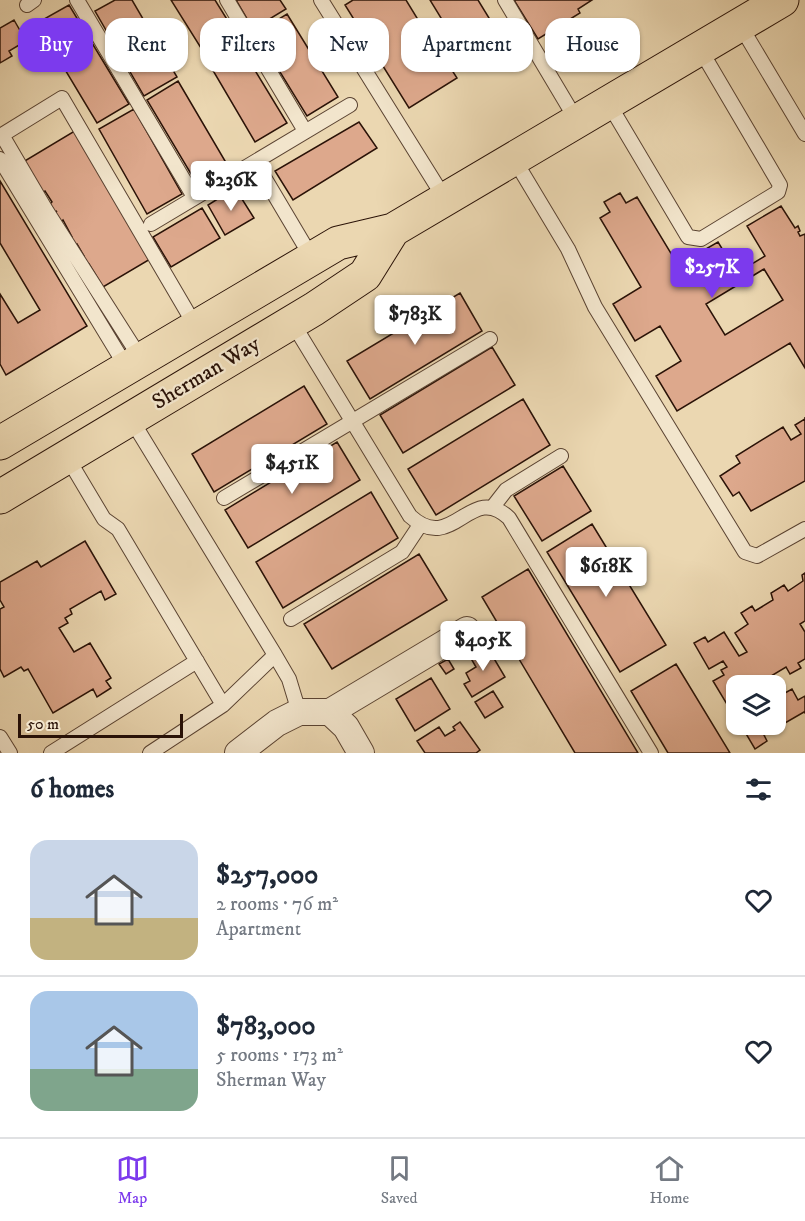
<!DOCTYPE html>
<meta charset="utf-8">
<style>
:root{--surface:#fff;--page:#f6f6f7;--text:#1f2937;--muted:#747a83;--line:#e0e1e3;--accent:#7c3aed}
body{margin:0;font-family:"IM FELL DW Pica",serif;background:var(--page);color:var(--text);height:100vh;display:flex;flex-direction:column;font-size:22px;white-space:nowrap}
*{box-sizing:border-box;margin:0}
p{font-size:20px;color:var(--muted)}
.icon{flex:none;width:33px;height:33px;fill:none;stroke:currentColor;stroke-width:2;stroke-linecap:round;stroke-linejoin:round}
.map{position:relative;height:753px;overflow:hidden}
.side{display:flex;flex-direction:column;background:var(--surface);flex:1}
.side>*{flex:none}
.banner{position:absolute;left:18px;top:18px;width:770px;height:54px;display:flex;gap:12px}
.buttons{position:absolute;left:726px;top:675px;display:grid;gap:12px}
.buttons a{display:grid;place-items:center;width:60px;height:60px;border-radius:12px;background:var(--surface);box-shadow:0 2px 4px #0004;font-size:30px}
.scale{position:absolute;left:18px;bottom:15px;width:165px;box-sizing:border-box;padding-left:6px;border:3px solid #2a1207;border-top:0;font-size:16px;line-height:21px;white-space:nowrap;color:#2a1207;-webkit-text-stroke:4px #f2e5cc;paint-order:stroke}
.price{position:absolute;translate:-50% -51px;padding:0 14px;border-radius:6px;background:#fff;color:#222;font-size:20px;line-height:39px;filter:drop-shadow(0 2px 3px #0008)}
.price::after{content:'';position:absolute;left:50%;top:36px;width:18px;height:14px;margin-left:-9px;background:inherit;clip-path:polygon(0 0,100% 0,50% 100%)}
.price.selected{background:var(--accent);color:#fff}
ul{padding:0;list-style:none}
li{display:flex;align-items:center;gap:18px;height:150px;padding:0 30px}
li+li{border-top:2px solid var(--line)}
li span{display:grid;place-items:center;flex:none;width:168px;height:120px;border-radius:18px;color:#555}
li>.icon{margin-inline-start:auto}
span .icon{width:72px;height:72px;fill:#fffc;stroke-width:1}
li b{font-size:26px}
h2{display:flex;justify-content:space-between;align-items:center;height:72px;padding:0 30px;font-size:26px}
.tag{padding:0 21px;border-radius:18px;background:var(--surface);box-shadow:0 2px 4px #0004;font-size:21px;line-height:54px}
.tag.selected{background:var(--accent);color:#fff}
.menu{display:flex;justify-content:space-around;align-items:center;height:84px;border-top:2px solid var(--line);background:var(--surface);font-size:16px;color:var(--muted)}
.menu a{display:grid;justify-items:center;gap:3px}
.menu .selected{color:var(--accent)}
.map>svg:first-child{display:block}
</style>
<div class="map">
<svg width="805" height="753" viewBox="0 0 805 753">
<rect width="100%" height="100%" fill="#ebd7b1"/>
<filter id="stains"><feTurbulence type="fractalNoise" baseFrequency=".00333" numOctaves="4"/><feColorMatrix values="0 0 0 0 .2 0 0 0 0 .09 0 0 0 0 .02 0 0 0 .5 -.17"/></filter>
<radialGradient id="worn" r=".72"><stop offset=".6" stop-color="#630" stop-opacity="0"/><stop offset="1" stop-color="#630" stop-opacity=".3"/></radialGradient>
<path fill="#dda88c" stroke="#2a1207" stroke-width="1.5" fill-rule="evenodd" d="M 115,0 L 132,0 L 177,77 L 144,96 L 95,11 Z
M 171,0 L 215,0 L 238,37 L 206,56 Z
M 236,0 L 280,0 L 286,9 L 253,29 Z
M 353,0 L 406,0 L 431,41 L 449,31 L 430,0 L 478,0 L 508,49 L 478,67 L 477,66 L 473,68 L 465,54 L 448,64 L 457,78 L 409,108 L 345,5 Z
M 514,0 L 592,0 L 578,9 L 580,13 L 538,39 Z
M 69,5 L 129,104 L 97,123 L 37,23 Z
M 287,14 L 338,97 L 307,116 L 256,33 Z
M 14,20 L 26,41 L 9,51 L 12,56 L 0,63 L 0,28 Z
M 239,44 L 287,123 L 255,142 L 208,62 Z
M 178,81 L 228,166 L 197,184 L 147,100 Z
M 134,109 L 182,194 L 147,214 L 99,129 Z
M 359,122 L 377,148 L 293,200 L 275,171 Z
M 78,129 L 152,258 L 103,287 L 89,264 L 87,265 L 82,257 L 84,256 L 77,244 L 75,245 L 70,238 L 72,237 L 63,220 L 61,222 L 55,213 L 57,211 L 55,212 L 50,204 L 52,202 L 45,191 L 42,193 L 23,162 Z
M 0,181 L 87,326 L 6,375 L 0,364 L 0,294 L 18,323 L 40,310 L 0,243 Z
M 235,188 L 254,218 L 225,235 L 208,205 Z
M 620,193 L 626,203 L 637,197 L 678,265 L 718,242 L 737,273 L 765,256 L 747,226 L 781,206 L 795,228 L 798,226 L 800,231 L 798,232 L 800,236 L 805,234 L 805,368 L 790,343 L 677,411 L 656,376 L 681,361 L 660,326 L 635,341 L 613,304 L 641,287 L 600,218 L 610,212 L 604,202 ZM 764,269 L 783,300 L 725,335 L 706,304 Z
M 202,208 L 220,238 L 171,267 L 153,237 Z
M 460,293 L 482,331 L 370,399 L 347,361 Z
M 492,347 L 515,385 L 403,453 L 380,415 Z
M 304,386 L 327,424 L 214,492 L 192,454 Z
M 523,399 L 550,445 L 436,515 L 408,469 Z
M 805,417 L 805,481 L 751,511 L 739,492 L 733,496 L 720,476 L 740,463 L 736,456 L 783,427 L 791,440 L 801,434 L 795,425 L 805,419 Z
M 337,442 L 360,480 L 248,548 L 225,510 Z
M 563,466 L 591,511 L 542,541 L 514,496 Z
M 371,492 L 398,538 L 283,608 L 256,562 Z
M 592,524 L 666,645 L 620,672 L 547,552 Z
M 85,541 L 116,594 L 105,600 L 101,591 L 70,609 L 72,614 L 65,618 L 68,623 L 59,628 L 74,652 L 90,643 L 111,678 L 106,681 L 111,688 L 97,697 L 93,689 L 53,713 L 28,669 L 24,671 L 21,667 L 4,677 L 0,669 L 0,609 L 4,607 L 0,600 L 0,582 L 37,561 L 41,567 Z
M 419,554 L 447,600 L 332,669 L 304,624 Z
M 528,569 L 638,753 L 575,753 L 482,597 Z
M 805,573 L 805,621 L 800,624 L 805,632 L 805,659 L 798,663 L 801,668 L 790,674 L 786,667 L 766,679 L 770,686 L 736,686 L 736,707 L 731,711 L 713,681 L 724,675 L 721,670 L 727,667 L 723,661 L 709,669 L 694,643 L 705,637 L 708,642 L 724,632 L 739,656 L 747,652 L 735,633 L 748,624 L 741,613 L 752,606 L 755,611 L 773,600 L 771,593 L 784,585 L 788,591 L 803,581 L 802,575 Z
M 486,645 L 505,677 L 472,697 L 464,684 L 470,681 L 466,673 L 476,667 L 469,655 Z
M 448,659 L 454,669 L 446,674 L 439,664 Z
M 676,664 L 730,753 L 668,753 L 631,691 Z
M 431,678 L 450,709 L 415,731 L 396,699 Z
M 792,689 L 798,700 L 805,696 L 805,713 L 804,712 L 764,735 L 767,741 L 755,749 L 742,727 L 746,724 L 776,724 L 776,698 Z
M 493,691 L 503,707 L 485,718 L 475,702 Z
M 460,722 L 480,750 L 476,753 L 425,753 L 417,741 L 439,727 L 445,736 L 455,730 L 453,727 Z"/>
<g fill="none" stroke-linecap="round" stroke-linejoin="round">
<g stroke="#5a4332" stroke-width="16">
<path id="lane" d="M 77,0 L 194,197
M 227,0 L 305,131
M 321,0 L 445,199
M 505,0 L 577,121
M 27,5 L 34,0
M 740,25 L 805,134
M 609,104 L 688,237 L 701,239 L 778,192 L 780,185 L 700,49
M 0,159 L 127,368
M 514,159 L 568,249 L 595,307 L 745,552 L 757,556 L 805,529
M 255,162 L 312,258
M 151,224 L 350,105
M 292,322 L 410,516 C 453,556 470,481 509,518 L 651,753
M 141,359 L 46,210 L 2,135 L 62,98 L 196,327
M 131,419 L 275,655 L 223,705 L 150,753
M 67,457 L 104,519 L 118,529 L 223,705
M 224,498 L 490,339
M 492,508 L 506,490 L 561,456
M 291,619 L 402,552 L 420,525
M 275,655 L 289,679 L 299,712
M 0,737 L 10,753
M 51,753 L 197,661"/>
</g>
<g stroke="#5a4332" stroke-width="28">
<path id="street" d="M 330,712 L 346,727 L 361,753
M 238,753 L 277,723 L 299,712 L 330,712 L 467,630"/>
</g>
<g stroke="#2a1207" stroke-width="35">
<path id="primary" d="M 0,443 L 338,243 L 393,230 L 782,0
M 0,497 L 314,309 L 365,275 L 393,230"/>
</g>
<use href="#lane" stroke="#f2e5cc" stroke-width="14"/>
<use href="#street" stroke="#f2e5cc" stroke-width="26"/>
<use href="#primary" stroke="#ebd7b1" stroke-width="33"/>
</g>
<g text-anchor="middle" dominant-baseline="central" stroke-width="4.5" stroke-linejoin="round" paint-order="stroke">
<g font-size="22" fill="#2a1207" stroke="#f2e5cc">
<text transform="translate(206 373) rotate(-31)">Sherman Way</text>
</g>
</g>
<rect width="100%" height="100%" filter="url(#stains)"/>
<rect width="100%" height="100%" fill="url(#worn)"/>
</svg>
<div class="buttons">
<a><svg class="icon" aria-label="layers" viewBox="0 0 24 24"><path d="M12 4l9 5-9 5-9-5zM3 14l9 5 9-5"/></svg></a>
</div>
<div class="scale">50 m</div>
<b class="price" style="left:231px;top:212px">$236K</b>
<b class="price selected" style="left:712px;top:299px">$257K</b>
<b class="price" style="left:415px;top:346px">$783K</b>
<b class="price" style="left:292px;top:495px">$451K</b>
<b class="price" style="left:606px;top:598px">$618K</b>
<b class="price" style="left:483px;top:672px">$405K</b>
<div class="banner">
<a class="tag selected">Buy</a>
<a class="tag">Rent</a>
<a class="tag">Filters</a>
<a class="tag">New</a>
<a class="tag">Apartment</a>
<a class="tag">House</a>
</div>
</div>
<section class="side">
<h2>6 homes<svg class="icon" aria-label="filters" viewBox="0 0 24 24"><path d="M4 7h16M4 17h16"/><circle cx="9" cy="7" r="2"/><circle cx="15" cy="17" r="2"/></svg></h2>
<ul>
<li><span style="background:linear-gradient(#c9d6e8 65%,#c2b280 0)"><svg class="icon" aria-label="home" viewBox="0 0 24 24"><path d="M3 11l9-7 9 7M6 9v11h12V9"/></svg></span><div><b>$257,000</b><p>2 rooms · 76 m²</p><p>Apartment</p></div><svg class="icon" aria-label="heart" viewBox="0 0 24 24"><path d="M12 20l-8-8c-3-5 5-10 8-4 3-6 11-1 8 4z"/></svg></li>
<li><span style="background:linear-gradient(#a9c7e8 65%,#7fa58c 0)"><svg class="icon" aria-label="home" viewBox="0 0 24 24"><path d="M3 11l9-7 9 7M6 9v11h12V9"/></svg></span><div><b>$783,000</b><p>5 rooms · 173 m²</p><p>Sherman Way</p></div><svg class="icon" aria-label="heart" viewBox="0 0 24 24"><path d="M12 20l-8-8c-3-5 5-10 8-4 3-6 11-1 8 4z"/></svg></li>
</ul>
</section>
<nav class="menu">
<a class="selected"><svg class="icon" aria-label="map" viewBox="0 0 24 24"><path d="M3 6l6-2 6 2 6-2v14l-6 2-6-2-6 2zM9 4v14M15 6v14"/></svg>Map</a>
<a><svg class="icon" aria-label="saved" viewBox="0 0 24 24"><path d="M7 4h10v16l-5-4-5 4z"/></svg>Saved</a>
<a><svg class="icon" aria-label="home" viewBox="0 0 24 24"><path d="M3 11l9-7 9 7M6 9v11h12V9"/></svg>Home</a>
</nav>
